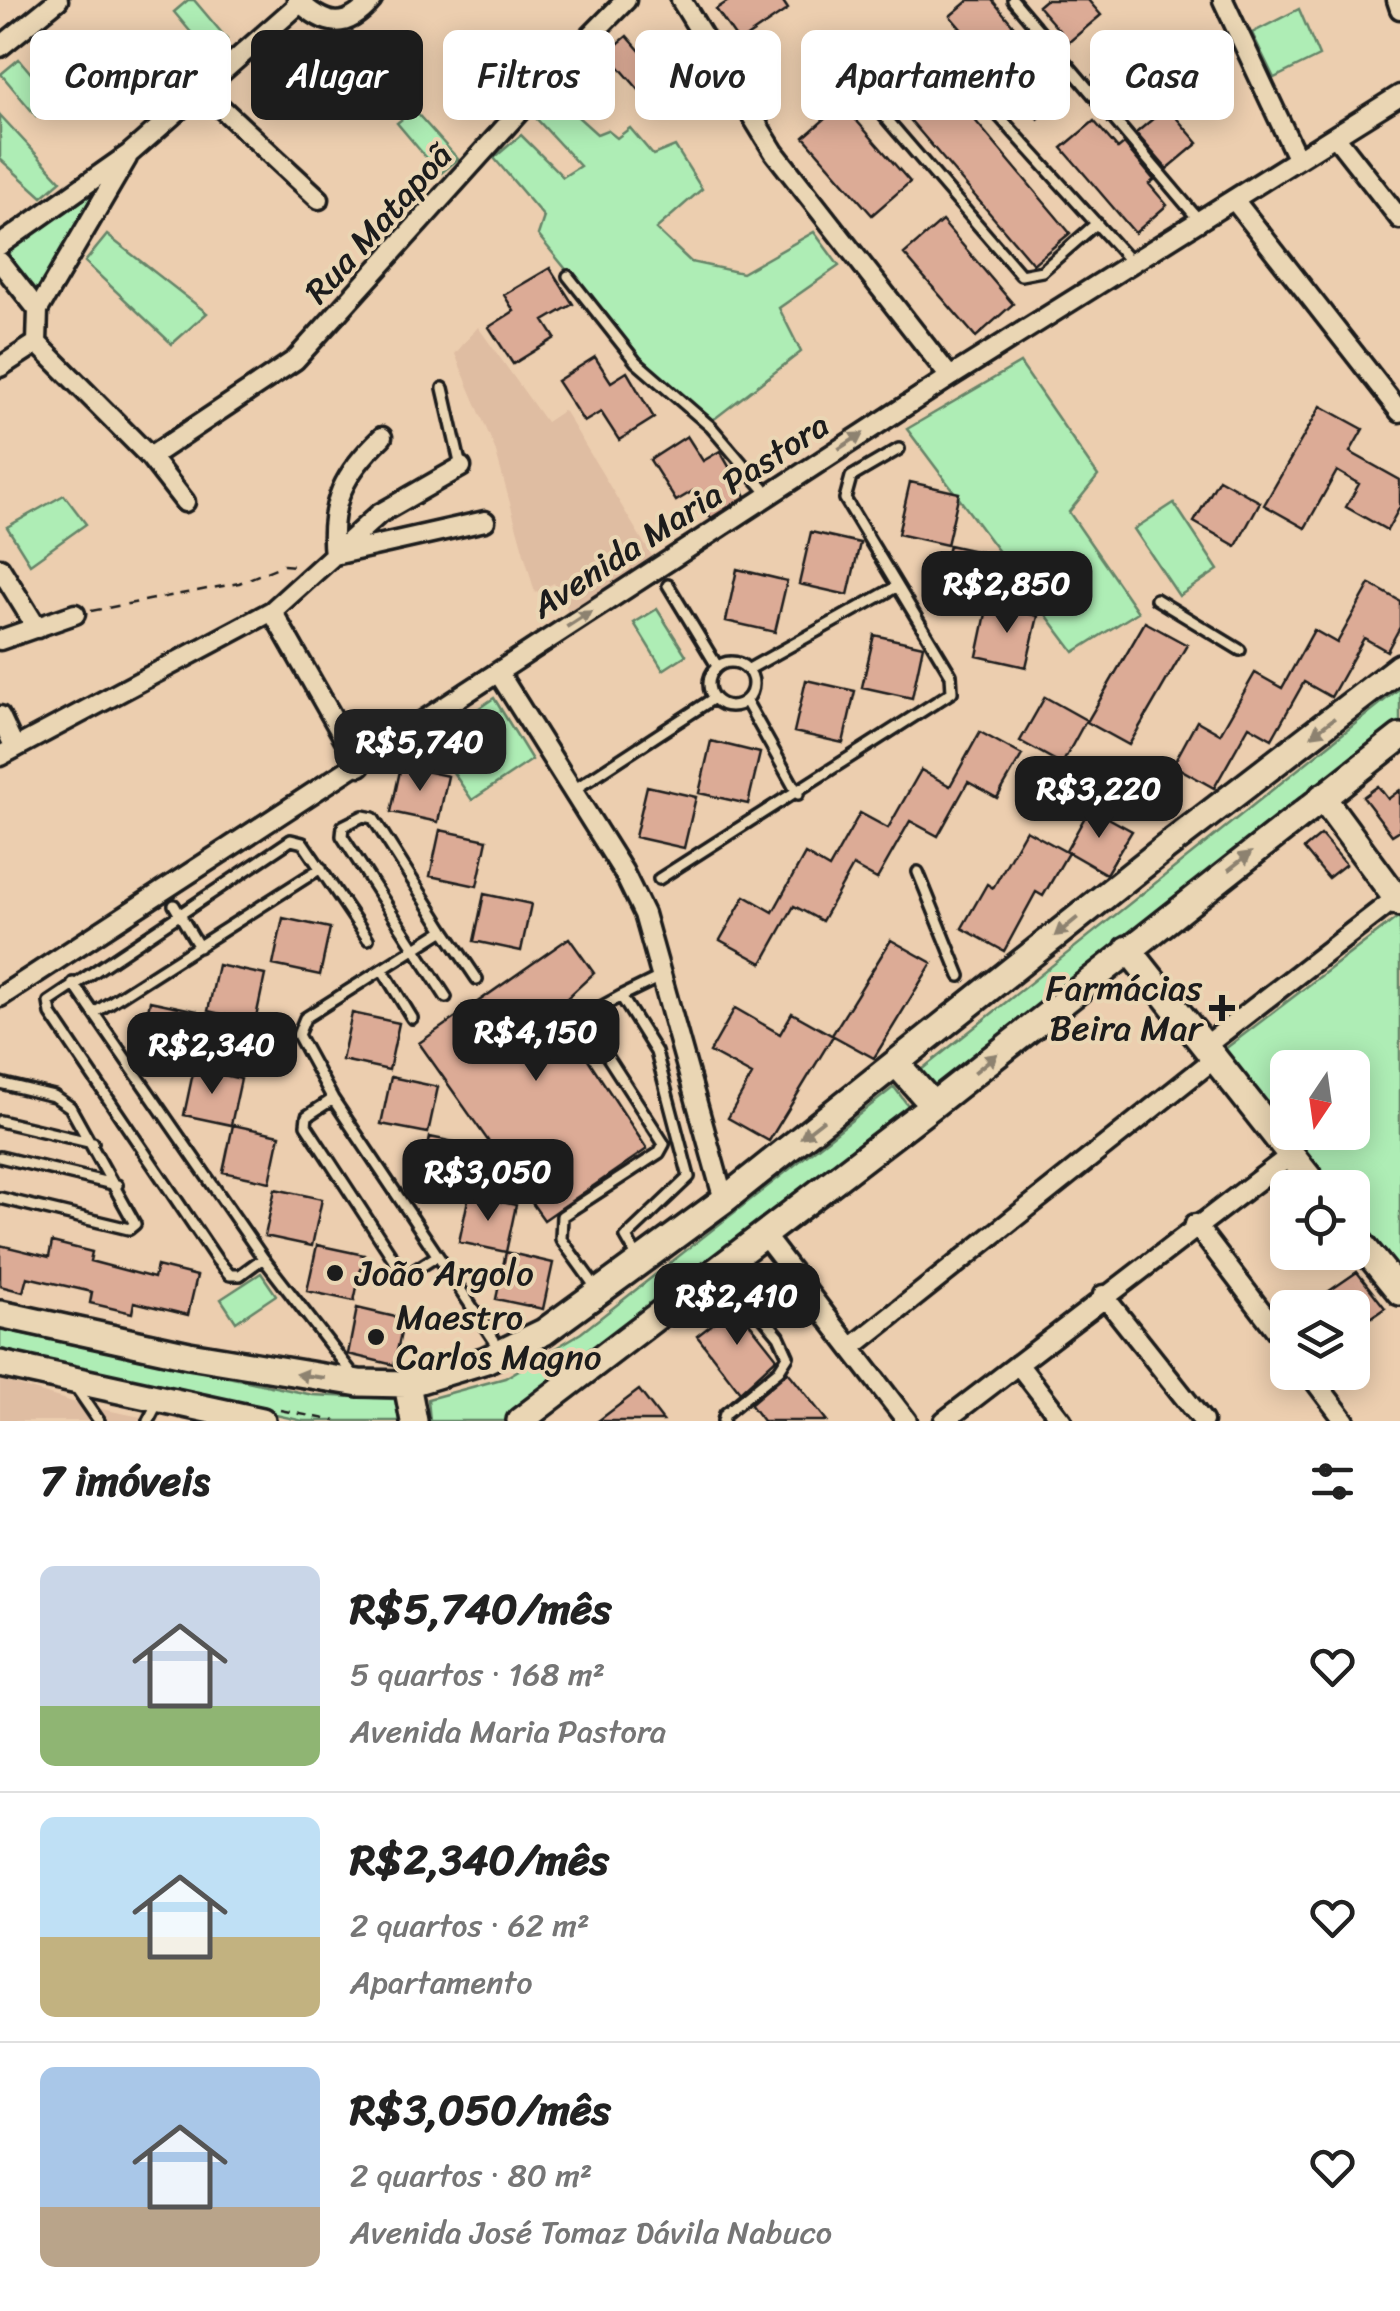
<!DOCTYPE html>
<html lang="pt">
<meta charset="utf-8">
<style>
:root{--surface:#fff;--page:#f2f2f2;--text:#222;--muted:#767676;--line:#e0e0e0;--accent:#1c1c1c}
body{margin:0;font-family:Sriracha,sans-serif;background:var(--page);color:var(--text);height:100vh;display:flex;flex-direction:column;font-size:38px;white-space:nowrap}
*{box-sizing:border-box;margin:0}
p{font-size:32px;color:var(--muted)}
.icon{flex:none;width:55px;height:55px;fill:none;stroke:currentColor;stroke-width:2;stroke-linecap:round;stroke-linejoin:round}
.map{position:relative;height:1421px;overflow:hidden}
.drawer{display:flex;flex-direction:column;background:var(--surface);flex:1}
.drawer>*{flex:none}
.banner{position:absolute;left:30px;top:30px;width:1340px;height:90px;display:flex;gap:20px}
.needle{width:65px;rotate:193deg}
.tools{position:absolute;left:1270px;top:1050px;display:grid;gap:20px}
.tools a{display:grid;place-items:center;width:100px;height:100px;border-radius:15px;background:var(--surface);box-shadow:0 5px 25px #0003;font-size:50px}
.price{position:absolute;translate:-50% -85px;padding:0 22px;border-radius:20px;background:var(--accent);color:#fff;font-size:32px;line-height:65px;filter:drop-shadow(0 2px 5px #0008)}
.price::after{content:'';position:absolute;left:50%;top:60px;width:30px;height:22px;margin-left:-15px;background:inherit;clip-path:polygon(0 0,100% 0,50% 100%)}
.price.selected{background:#222;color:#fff}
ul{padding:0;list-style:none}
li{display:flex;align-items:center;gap:30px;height:250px;padding:0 40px}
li+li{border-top:2px solid var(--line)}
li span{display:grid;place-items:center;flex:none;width:280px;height:200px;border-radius:15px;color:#555}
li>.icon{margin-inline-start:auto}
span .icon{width:120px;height:120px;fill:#fffc;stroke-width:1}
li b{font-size:42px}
h2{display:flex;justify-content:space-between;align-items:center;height:120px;padding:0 40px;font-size:42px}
.tag{padding:0 35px;border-radius:15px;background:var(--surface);box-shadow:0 5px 25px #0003;font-size:35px;line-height:90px}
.tag.selected{background:var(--accent);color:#fff}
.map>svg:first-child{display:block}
</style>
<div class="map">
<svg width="1400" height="1421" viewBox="0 0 1400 1421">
<rect width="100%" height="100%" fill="#ecceaf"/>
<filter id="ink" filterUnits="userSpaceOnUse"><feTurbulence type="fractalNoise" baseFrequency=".01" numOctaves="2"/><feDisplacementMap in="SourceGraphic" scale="20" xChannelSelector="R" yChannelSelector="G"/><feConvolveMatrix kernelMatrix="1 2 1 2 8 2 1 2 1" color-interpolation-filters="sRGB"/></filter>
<g filter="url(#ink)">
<path fill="#dfbda2" d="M 478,327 L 546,422 L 564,410 L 656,563 L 570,615 L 554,583 L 535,593 L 495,449 L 455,354 Z
M 0,1380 L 86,1406 L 161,1421 L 0,1421 Z"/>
<path fill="#aeedb5" stroke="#658468" stroke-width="2.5" d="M 188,0 L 194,0 L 227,39 L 209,54 L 174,12 Z
M 1299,9 L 1319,56 L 1274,78 L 1252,33 Z
M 19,59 L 54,101 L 36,116 L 1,74 Z
M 557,98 L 597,134 L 607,130 L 617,138 L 630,128 L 653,155 L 675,146 L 702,189 L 656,229 L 691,262 L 742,273 L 814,232 L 839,266 L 779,308 L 801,352 L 713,420 L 644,365 L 538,235 L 544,217 L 494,158 L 521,135 L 563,177 L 580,166 L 535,117 Z
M 414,110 L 458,159 L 440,174 L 397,123 Z
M 0,115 L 61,181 L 42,197 L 0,159 Z
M 128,160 L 36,321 L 0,254 Z
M 107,235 L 207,313 L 172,344 L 85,262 Z
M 1020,363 L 1098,476 L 1069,512 L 1138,612 L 1074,652 L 907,429 Z
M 64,495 L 86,524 L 30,564 L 7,527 Z
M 1174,503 L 1218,570 L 1179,596 L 1134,529 Z
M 657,609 L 686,655 L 663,670 L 634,623 Z
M 1400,688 L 1400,722 L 936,1095 L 916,1074 Z
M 494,698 L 532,760 L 472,800 L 431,740 Z
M 1398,917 L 1400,919 L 1400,1282 L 1353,1219 L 1352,1188 L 1329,1187 L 1288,1132 L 1352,1132 L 1352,1068 L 1288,1068 L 1288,1132 L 1225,1049 Z
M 272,1021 L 286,1043 L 245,1068 L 231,1046 Z
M 894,1087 L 913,1112 L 514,1421 L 430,1421 L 428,1399 L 505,1378 L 581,1333 Z
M 261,1273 L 276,1295 L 236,1322 L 221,1299 Z
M 0,1329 L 313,1395 L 394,1399 L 407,1407 L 407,1421 L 303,1421 L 0,1354 Z"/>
<path fill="#dcab96" stroke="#1c1c1c" stroke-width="2.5" d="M 730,0 L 782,0 L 788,9 L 739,42 L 716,9 Z
M 969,0 L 992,0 L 1013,25 L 981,52 L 950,16 Z
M 1045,0 L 1088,0 L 1101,15 L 1069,42 L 1038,6 Z
M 627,36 L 673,89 L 653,106 L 607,53 Z
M 1126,47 L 1157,84 L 1124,111 L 1093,75 Z
M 920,55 L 1070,233 L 1033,264 L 882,87 Z
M 1039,56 L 1070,92 L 1038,119 L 1007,83 Z
M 842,104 L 910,182 L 872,215 L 804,137 Z
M 1167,107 L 1198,143 L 1167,169 L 1136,133 Z
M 1094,121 L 1118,149 L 1124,144 L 1154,180 L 1149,184 L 1167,205 L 1135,233 L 1062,148 Z
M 942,221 L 1013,304 L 976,337 L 904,254 Z
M 550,268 L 573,304 L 544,321 L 555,338 L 513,364 L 489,327 L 514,311 L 504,295 Z
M 595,357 L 611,382 L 627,372 L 654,418 L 619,440 L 601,412 L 584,422 L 557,381 Z
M 1321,406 L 1363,429 L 1350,452 L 1400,480 L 1400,507 L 1387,530 L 1346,507 L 1359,484 L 1337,471 L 1305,528 L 1264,505 Z
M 687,436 L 703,461 L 720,451 L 746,496 L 711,518 L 693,491 L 676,501 L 650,460 Z
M 1219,479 L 1260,502 L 1236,546 L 1194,522 Z
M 910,482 L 959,493 L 947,545 L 898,534 Z
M 811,532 L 860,543 L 848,595 L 799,584 Z
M 949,545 L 998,556 L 986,608 L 937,597 Z
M 737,569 L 787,581 L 775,632 L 726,621 Z
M 1370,584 L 1400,601 L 1400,627 L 1387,651 L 1364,638 L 1331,697 L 1304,682 L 1272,739 L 1249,726 L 1214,788 L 1173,765 L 1197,721 L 1220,734 L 1255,673 L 1282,688 L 1314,630 L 1337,643 Z
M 988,604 L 1038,616 L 1026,667 L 977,656 Z
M 1145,622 L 1187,645 L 1129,745 L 1087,722 Z
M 874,635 L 923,646 L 912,698 L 862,687 Z
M 806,680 L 855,691 L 843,743 L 794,732 Z
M 1045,697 L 1086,720 L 1062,764 L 1020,741 Z
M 980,732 L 1022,755 L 997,798 L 968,782 L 938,836 L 910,821 L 877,879 L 853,866 L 822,921 L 794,906 L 762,963 L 720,940 L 745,896 L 773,912 L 805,854 L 829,868 L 860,813 L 888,828 L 921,770 L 950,786 Z
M 711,741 L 760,753 L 748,804 L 699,793 Z
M 401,766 L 448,776 L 438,822 L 391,812 Z
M 647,786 L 696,797 L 684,848 L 635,837 Z
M 1378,786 L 1388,799 L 1400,790 L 1400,830 L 1392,835 L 1363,797 Z
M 1090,808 L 1132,831 L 1106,874 L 1066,851 Z
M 440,830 L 487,840 L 477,886 L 430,876 Z
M 1026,830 L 1068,853 L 1043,896 L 1036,892 L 1004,951 L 962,928 L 987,884 L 993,888 Z
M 1321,835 L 1346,864 L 1328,878 L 1304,849 Z
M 484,894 L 531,904 L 521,951 L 474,941 Z
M 283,918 L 330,928 L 320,975 L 273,965 Z
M 569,938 L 594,973 L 566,999 L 576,1010 L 565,1024 L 647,1149 L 544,1220 L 419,1043 Z
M 891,940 L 932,963 L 874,1058 L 832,1035 Z
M 218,965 L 265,975 L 255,1022 L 208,1011 Z
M 150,1001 L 197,1011 L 186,1057 L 140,1047 Z
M 735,1008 L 780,1034 L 792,1013 L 833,1036 L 769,1141 L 728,1118 L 752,1075 L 710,1052 Z
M 352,1013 L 399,1023 L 389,1070 L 342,1060 Z
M 194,1068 L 241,1079 L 231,1125 L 184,1115 Z
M 391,1077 L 438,1087 L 428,1133 L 381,1124 Z
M 233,1125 L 280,1135 L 270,1182 L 223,1172 Z
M 430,1137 L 478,1147 L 468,1194 L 421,1184 Z
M 275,1189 L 322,1199 L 312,1246 L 265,1236 Z
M 469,1195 L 516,1205 L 506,1252 L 459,1242 Z
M 52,1242 L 92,1252 L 90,1261 L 154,1278 L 157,1266 L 197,1276 L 188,1315 L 134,1302 L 132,1313 L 90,1303 L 92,1292 L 27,1277 L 23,1292 L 0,1286 L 0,1245 L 49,1257 Z
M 317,1245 L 364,1255 L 354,1301 L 307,1291 Z
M 506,1252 L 553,1263 L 543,1309 L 496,1299 Z
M 1357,1272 L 1385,1308 L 1352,1331 L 1352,1308 L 1326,1308 L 1319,1298 Z
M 736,1306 L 777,1358 L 740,1392 L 697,1336 Z
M 357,1308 L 404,1319 L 394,1365 L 348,1354 Z
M 788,1372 L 793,1378 L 827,1421 L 763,1421 L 750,1404 Z
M 639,1390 L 663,1421 L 598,1421 Z"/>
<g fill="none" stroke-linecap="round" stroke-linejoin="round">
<g stroke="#1c1c1c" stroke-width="16">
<path id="lane" d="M 1013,0 L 1199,220
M 1097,223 L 1042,271 L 1021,275 L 878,109 L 870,87 L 884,69 L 919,46 L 941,52 L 1132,263
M 568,276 L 636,362 L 711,427 L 769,495
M 443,388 L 461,467
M 668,585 L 717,666
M 1156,599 L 1240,650
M709 684a22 22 0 1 1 44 0a22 22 0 1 1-44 0Z
M 749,669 L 896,587
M 746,701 L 798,794
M 572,791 L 714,698
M 918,872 L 960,976
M 659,879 L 952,692 L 951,675 L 845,499 L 851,477 L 899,449
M 174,905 L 199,947
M 444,930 L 477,979
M 382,969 L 412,1018
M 73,983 L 263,1258 L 355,1377
M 446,997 L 342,836 L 343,826 L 363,816 L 373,818 L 444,930 L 305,1018 L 298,1035 L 333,1099 L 494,1340
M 94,1013 L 321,868
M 0,1083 L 54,1096 L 70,1107 L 135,1224 L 129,1229 L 0,1198
M 333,1099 L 307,1116 L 306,1125 L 400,1269 L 409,1274 L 437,1256
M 0,1121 L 93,1143
M 0,1157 L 117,1185
M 263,1258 L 240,1275 L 230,1275 L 217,1260 L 51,1014 L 49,1002 L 291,840 L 303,843 L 368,939
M 638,1258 L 626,1237 L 689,1177 L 656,1052 L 621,996 L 662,976
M 597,1289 L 561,1239 L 562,1216 L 659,1153 L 664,1144 L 589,1028 L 590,1013 L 621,996
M 75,1386 L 99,1421
M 148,1421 L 158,1402
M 723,1421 L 725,1414 L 779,1370 L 788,1356 L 779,1336 L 723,1269"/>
</g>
<g stroke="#1c1c1c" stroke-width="25">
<path id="street" d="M 297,0 C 326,27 346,31 372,0
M 681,0 L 774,152 L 950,377
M 1223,0 L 1297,158
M 1397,0 L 1400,9
M 0,47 L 58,0
M 201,89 L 319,199
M 1335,136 L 1400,219
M 1235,201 L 1400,412
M 0,245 L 129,154 L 300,3
M 0,262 L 38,310 L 37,343 L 150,457 L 185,502
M 38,310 L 127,158
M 0,367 L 37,343
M 150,457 L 295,360 L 555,72 L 626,0
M 334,555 L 485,521
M 334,555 C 328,503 345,472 382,437
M 0,568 L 37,628
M 272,611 L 360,766
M 0,640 L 75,614
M 498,672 L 623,871 L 644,914 L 724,1200
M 0,716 L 15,748
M 0,756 L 272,611 L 379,514 L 461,467
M 0,997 L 950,377 L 1400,95
M 1204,1047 L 1396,898
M 1195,1224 L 1288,1346
M 763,1234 L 907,1421
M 1103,1295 L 1203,1421
M 851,1348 L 1214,1059
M 1018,1364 L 1062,1421
M 1308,1372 L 1345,1421
M 944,1421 L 1291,1155"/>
</g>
<g stroke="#1c1c1c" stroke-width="32">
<path id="secondary" d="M 1322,797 L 1400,903
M 1128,949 L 1317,1188
M 896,1063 L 933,1105
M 1352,1233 L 1400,1292
M 0,1314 L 189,1355 L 359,1383 L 407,1384 L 486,1360 L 544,1332 L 724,1200 L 1165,848 L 1400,667
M 0,1364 L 262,1421
M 407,1384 L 414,1421
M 520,1421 L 933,1105 L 1400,737"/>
</g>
<path stroke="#1c1c1c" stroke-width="2.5" stroke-dasharray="10 8" stroke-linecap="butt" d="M 91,611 L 239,583 L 283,565 L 296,566
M 280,1410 L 336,1421"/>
<use href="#lane" stroke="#ead6b4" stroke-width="9"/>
<use href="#street" stroke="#ead6b4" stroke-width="18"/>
<use href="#secondary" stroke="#ead6b4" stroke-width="25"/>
</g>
<defs><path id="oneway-solid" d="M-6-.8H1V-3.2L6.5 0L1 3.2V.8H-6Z" transform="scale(2.5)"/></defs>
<g fill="#8d8270">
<use href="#oneway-solid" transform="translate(851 441) rotate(-33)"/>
<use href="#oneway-solid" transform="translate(579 619) rotate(-33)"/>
<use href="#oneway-solid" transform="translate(1323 727) rotate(142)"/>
<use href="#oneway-solid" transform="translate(1240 861) rotate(-38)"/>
<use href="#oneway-solid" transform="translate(1066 927) rotate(141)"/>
<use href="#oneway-solid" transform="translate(986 1063) rotate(-39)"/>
<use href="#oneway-solid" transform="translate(812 1129) rotate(142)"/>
<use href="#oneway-solid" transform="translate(310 1376) rotate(-172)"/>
</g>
</g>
<g fill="#1c1c1c" stroke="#ead6b4" stroke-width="4">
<path d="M1217 993h10v10h10v10h-10v10h-10v-10h-10v-10h10z"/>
<circle cx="335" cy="1273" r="10"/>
<circle cx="376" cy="1337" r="10"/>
</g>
<g text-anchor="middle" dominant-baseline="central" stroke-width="8" stroke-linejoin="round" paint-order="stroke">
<g font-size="35" fill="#1c1c1c" stroke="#ead6b4">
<text transform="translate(378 223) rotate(-48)">Rua Matapoã</text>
<text transform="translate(680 515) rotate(-33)">Avenida Maria Pastora</text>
</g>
<g font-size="35" fill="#1c1c1c" stroke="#ead6b4" text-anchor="start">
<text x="1202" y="988" text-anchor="end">Farmácias<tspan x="1202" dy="40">Beira Mar</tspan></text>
<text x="355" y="1273">João Argolo</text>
<text x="396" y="1317">Maestro<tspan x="396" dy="40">Carlos Magno</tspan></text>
</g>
</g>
</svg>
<div class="tools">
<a><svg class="needle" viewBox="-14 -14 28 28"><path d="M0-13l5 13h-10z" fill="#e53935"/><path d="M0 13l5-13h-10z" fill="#767676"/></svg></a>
<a><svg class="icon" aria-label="locate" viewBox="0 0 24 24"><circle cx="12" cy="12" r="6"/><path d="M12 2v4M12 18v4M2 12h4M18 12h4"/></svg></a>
<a><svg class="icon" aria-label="layers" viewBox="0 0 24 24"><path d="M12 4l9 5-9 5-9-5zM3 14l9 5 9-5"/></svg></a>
</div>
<b class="price" style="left:1007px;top:636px">R$2,850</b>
<b class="price selected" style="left:420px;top:794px">R$5,740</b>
<b class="price" style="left:1099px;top:841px">R$3,220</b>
<b class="price" style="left:536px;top:1084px">R$4,150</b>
<b class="price" style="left:212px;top:1097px">R$2,340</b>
<b class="price" style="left:488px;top:1224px">R$3,050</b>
<b class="price" style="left:737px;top:1348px">R$2,410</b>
<div class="banner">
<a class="tag">Comprar</a>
<a class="tag selected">Alugar</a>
<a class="tag">Filtros</a>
<a class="tag">Novo</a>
<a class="tag">Apartamento</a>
<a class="tag">Casa</a>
</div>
</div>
<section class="drawer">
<h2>7 imóveis<svg class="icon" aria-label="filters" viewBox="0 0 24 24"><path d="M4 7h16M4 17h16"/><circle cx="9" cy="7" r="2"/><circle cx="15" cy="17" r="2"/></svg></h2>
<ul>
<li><span style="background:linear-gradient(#c9d6e8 70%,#8fb573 0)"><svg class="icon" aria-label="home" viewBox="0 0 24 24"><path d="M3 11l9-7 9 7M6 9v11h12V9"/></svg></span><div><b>R$5,740/mês</b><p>5 quartos · 168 m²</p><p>Avenida Maria Pastora</p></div><svg class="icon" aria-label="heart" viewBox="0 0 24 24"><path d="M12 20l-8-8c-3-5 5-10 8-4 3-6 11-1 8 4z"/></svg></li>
<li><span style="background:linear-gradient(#bfe0f5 60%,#c2b280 0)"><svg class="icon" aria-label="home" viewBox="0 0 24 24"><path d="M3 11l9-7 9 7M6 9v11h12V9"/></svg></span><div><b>R$2,340/mês</b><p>2 quartos · 62 m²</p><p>Apartamento</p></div><svg class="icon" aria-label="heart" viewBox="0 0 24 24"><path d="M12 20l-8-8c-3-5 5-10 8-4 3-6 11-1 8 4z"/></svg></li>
<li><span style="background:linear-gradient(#a9c7e8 70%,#b9a48a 0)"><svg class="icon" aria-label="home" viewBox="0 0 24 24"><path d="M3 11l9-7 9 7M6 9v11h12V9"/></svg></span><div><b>R$3,050/mês</b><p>2 quartos · 80 m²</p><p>Avenida José Tomaz Dávila Nabuco</p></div><svg class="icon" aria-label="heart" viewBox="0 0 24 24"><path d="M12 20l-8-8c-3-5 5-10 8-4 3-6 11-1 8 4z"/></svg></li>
</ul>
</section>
